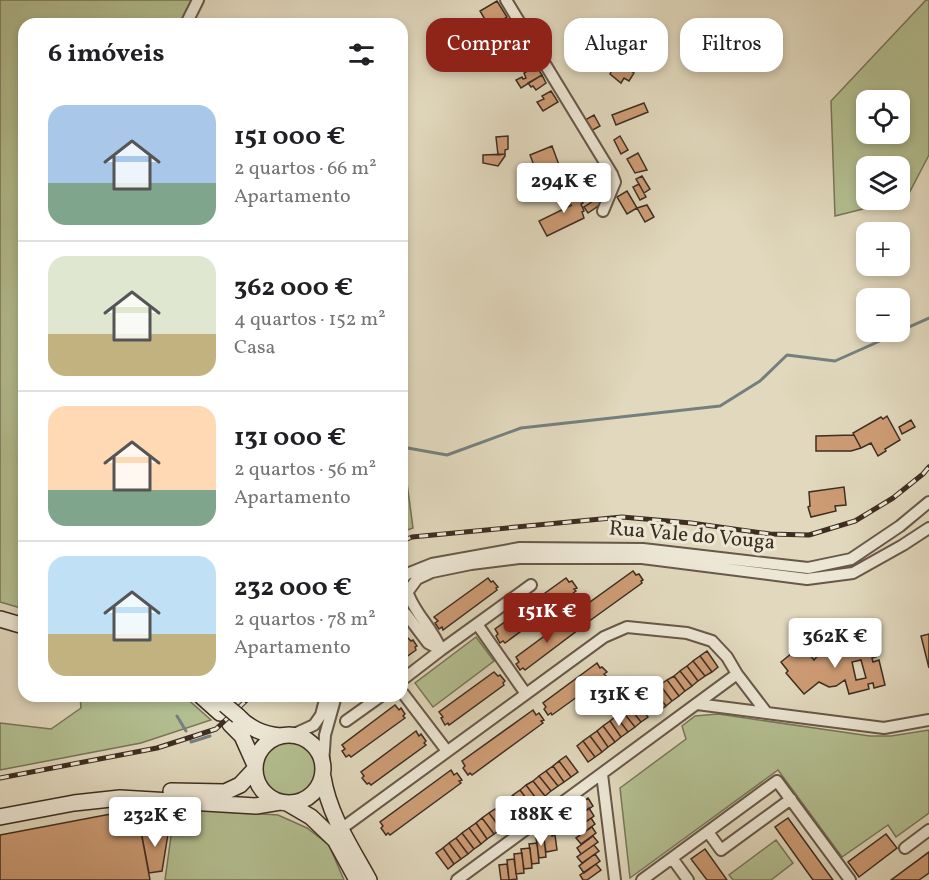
<!DOCTYPE html>
<html lang="pt">
<head>
<meta charset="utf-8">
<style>
	body { margin:0; font-family:Vollkorn,serif; background:#f2f2f2; color:#202124; height:100vh; display:flex; flex-direction:column; font-size:22px; white-space:nowrap }
	* { box-sizing:border-box; margin:0 }
	p { font-size:20px; color:#757577 }
	.icon { flex:none; width:33px; height:33px; fill:none; stroke:currentColor; stroke-width:2; stroke-linecap:round; stroke-linejoin:round }
	.map { position:relative; flex:1; overflow:hidden }
	.side { position:absolute; left:18px; top:18px; width:390px; height:684px; display:flex; flex-direction:column; background:#fff; border-radius:18px; box-shadow:0 3px 9px #0003 }
	.side>* { flex:none }
	.top-card { position:absolute; left:426px; top:18px; width:412px; height:54px; display:flex; gap:12px }
	.controls { position:absolute; left:856px; top:90px; display:grid; gap:12px }
	.controls a { display:grid; place-items:center; width:54px; height:54px; border-radius:12px; background:#fff; box-shadow:0 3px 9px #0003; font-size:30px }
	.price { position:absolute; translate:-50% -51px; padding:0 14px; border-radius:6px; background:#fff; color:#222; font-size:20px; line-height:39px; filter:drop-shadow(0 2px 3px #0008) }
	.price::after { content:''; position:absolute; left:50%; top:36px; width:18px; height:14px; margin-left:-9px; background:inherit; clip-path:polygon(0 0,100% 0,50% 100%) }
	.price.selected { background:#8f2418; color:#fff }
	ul { padding:0; list-style:none }
	li { display:flex; align-items:center; gap:18px; height:150px; padding:0 30px }
	li+li { border-top:2px solid #e0e0e0 }
	li span { display:grid; place-items:center; flex:none; width:168px; height:120px; border-radius:18px; color:#555 }
	li>.icon { margin-inline-start:auto }
	span .icon { width:72px; height:72px; fill:#fffc; stroke-width:1 }
	li b { font-size:26px }
	h2 { display:flex; justify-content:space-between; align-items:center; height:72px; padding:0 30px; font-size:26px }
	.pill { padding:0 21px; border-radius:18px; background:#fff; box-shadow:0 3px 9px #0003; font-size:21px; line-height:54px }
	.pill.selected { background:#8f2418; color:#fff }
	.map>svg:first-child { display:block }
	.green { fill:#b3bf91; stroke:#787659; stroke-width:1.5; fill-rule:evenodd }
	.lines { fill:none; stroke-linecap:round; stroke-linejoin:round }
	.stream { stroke:#75807e; stroke-width:3 }
	.building { fill:#cd9c75; stroke:#3e2e21; stroke-width:1.5; fill-rule:evenodd }
	.street-casing { stroke:#675848; stroke-width:14 }
	.secondary-casing { stroke:#3e2e21; stroke-width:18 }
	.street { stroke:#ece6d4; stroke-width:10 }
	.secondary { stroke:#ece6d4; stroke-width:15 }
	.rail-casing { stroke:#3e2e21; stroke-width:5 }
	.rail { stroke:#ece6d4; stroke-width:3; stroke-dasharray:9; stroke-linecap:butt }
	.secondary-bridge-casing { stroke:#3e2e21; stroke-width:18; stroke-linecap:butt }
	.secondary-bridge { stroke:#ece6d4; stroke-width:15 }
	.labels { text-anchor:middle; dominant-baseline:central; stroke-width:6; stroke-linejoin:round; paint-order:stroke }
	.street-label { font-size:21px; fill:#3e2e21; stroke:#ece6d4 }
</style>
</head>
<body>
<div class="map">
<svg width="929" height="880" viewBox="0 0 929 880">
	<rect width="100%" height="100%" fill="#e1d8bd"/>
	<filter id="stains"><feTurbulence type="fractalNoise" baseFrequency=".00333" numOctaves="4"/><feColorMatrix values="0 0 0 0 .2 0 0 0 0 .09 0 0 0 0 .02 0 0 0 .5 -.17"/></filter>
	<radialGradient id="worn" r=".72"><stop offset=".6" stop-color="#630" stop-opacity="0"/><stop offset="1" stop-color="#630" stop-opacity=".3"/></radialGradient>
	<path class="green" d="M0,0H192L179,24H24V609L0,602Z
		M926,0H929V155L907,197L900,199V166H867V200H899L835,216L831,101ZM900,100V134H867V100Z
		M407,483L413,528L402,532V484Z
		M476,637L494,661L433,707L415,683Z
		M80,696H184L211,720L141,743L0,770V723L51,729L81,708Z
		M718,714L870,736H891L929,730V813L896,837L888,825L842,857L778,770L630,878L620,788L686,739L682,726L695,716Z
		M261 768a28 28 0 1 1 56 0a28 28 0 1 1-56 0Z
		M175,807L228,812L278,815L307,828L329,845L344,880H165Z
		M776,840L793,863L771,880H733L729,875Z"/>
	<g class="lines">
		<path class="stream" d="M900,331L929,318
			M402,447L447,455L521,428L720,406L760,381L787,355L835,361L900,332
			M177,716L186,731
			M191,741V742L210,736"/>
	</g>
	<path class="building" d="M497,1L507,17L490,28L480,11Z
		M509,21L520,39L507,46L502,37L499,39L494,30Z
		M523,44L534,62L521,70L519,65L517,66L512,57L513,56L511,52Z
		M610,56L634,73L629,81L624,78L621,83L610,74L612,70L604,64Z
		M536,66L542,75L521,88L516,80L522,77L523,79L526,78L524,73Z
		M542,75L546,83L536,90L533,86L531,87L528,83Z
		M551,91L558,102L543,111L537,102L544,99L542,96Z
		M644,103L648,112L616,125L612,115Z
		M594,115L600,126L591,131L585,120Z
		M508,136V149L505,150V154L498,155L496,137Z
		M620,136L628,150L621,154L614,140Z
		M552,146L559,165L543,170L542,166L535,168L530,155Z
		M638,153L647,170L635,173L627,159Z
		M505,154V156L498,166L483,163V155Z
		M584,166L592,186L604,202L588,213L584,207L593,201L584,189L576,170Z
		M642,176L650,189L644,193L636,179Z
		M581,180L586,192L579,196L576,189L569,193L567,187Z
		M639,184L646,197L640,200L633,187Z
		M576,189L583,203L581,204L584,211L582,212L584,218L547,236L539,221L572,205L562,208L557,198Z
		M627,191L637,208L627,214L617,197Z
		M647,205L654,217L645,222L637,208Z
		M887,416L900,440L885,449L886,451L878,456L871,443L861,448L853,433L881,417L883,419Z
		M911,420L915,427L902,434L899,427Z
		M854,435L861,448L851,451H816V436Z
		M844,487L846,505L835,506L836,511L811,517L808,507L810,506L809,492Z
		M633,571L636,575L639,574L643,580L641,581L642,583L588,622L587,620L584,622L580,616L583,615L579,610Z
		M488,578L491,582L493,581L498,587L496,588L497,590L443,630L442,627L439,629L435,623L438,621L434,617Z
		M566,578L569,582L572,581L577,588L574,589L576,591L505,643L503,641L500,643L496,636L498,634L495,629Z
		M569,618L573,622L575,621L579,627L577,628L578,630L525,670L523,668L520,670L516,664L519,662L516,657Z
		M929,634V668L921,636Z
		M407,637L411,641L413,640L417,646L415,647L416,650L402,660V641Z
		M802,645L814,660L820,653L826,651L832,650L841,654L873,646L876,657L872,658L873,662L879,660L885,685L874,688L873,683L868,684L869,689L849,694L845,680L836,686L829,687L819,682L804,694L786,673L788,671L781,662ZM861,660L866,678L856,680L852,662Z
		M707,651L718,667L712,672L700,656Z
		M700,656L712,672L705,676L693,661Z
		M693,661L705,676L698,681L687,666Z
		M597,663L600,668L602,667L607,672L604,674L606,676L552,715L551,713L548,715L544,709L546,707L543,703Z
		M687,666L698,681L692,686L680,671Z
		M680,671L692,686L685,691L674,676Z
		M494,672L498,676L500,675L505,681L503,683L504,685L449,725L448,723L445,725L441,718L443,717L439,712Z
		M674,676L685,691L679,696L667,680Z
		M667,680L679,696L672,701L660,685Z
		M660,685L672,701L666,706L654,690Z
		M654,690L666,706L659,711L647,695Z
		M636,702L648,717L641,722L629,707Z
		M395,705L399,710L401,708L405,714L403,716L405,718L351,757L349,755L346,757L342,751L345,749L342,745Z
		M629,707L641,722L635,727L623,712Z
		M533,710L536,715L539,713L544,720L541,721L543,723L472,775L470,773L468,775L463,768L465,766L462,761Z
		M623,712L635,727L628,732L616,716Z
		M616,716L628,732L621,737L610,721Z
		M610,721L621,737L615,742L603,726Z
		M603,726L615,742L608,747L597,731Z
		M416,731L419,736L421,734L426,741L424,743L426,745L371,785L369,783L367,784L362,778L364,776L361,772Z
		M597,731L608,747L602,752L590,736Z
		M590,736L602,752L595,757L583,741Z
		M583,741L595,757L588,762L577,746Z
		M566,756L578,772L571,777L559,761Z
		M559,761L571,777L564,782L553,766Z
		M553,766L564,782L558,786L546,771Z
		M451,770L454,775L457,773L462,780L459,781L461,783L390,835L388,833L386,835L381,828L383,826L380,822Z
		M546,771L558,786L551,791L539,776Z
		M539,776L551,791L545,796L533,781Z
		M533,781L545,796L538,801L526,785Z
		M526,785L538,801L532,806L520,790Z
		M520,790L532,806L525,811L513,795Z
		M513,795L525,811L518,816L507,800Z
		M588,798L593,806L577,817L572,810Z
		M589,808L594,816L579,827L574,819Z
		M495,809L507,824L501,829L489,813Z
		M116,813L139,821L150,880H0V835Z
		M489,813L501,829L494,834L482,818Z
		M482,818L494,834L487,839L476,823Z
		M591,818L595,824L580,835L576,829Z
		M788,818L817,858L833,880H813L775,827Z
		M476,823L487,839L481,844L469,828Z
		M592,827L596,833L581,844L576,838Z
		M169,828L162,871L149,873L141,831Z
		M469,828L481,844L474,849L462,833Z
		M552,832V836L555,835L557,850L546,852L543,833Z
		M462,833L474,849L468,854L456,838Z
		M886,834L897,848L859,877L848,862Z
		M593,836L598,842L581,854L577,848Z
		M544,837L546,857L539,858L536,838Z
		M456,838L468,854L461,859L449,843Z
		M449,843L461,859L454,864L443,848Z
		M537,843L539,863L532,864L529,844Z
		M594,845L599,851L582,863L577,857Z
		M443,848L454,864L448,869L436,853Z
		M530,848L532,868L524,869L521,849Z
		M705,849L727,880H707L691,859Z
		M929,852V873L919,880H891Z
		M522,853L524,873L516,874L514,854Z
		M595,854L600,861L584,873L579,866Z
		M514,859L517,879L509,880L507,860Z
		M507,864L509,880H501L499,865Z
		M596,864L601,870L587,880H583L580,875Z"/>
	<g class="lines">
		<g class="street-casing">
			<path id="street" d="M506,0L612,174L615,182L603,211
				M186,24L198,0
				M402,579L407,574L432,564L520,548L643,549L808,568L851,559L900,526L929,502
				M409,590L417,579L432,572L471,564L519,558H642L807,579L853,573L903,545L929,528
				M409,596C417,616 433,629 441,650
				M402,611L406,614L428,643L441,650
				M477,624L526,694
				M402,680L441,650L531,585
				M402,692L447,751
				M697,704L884,728L929,720
				M346,721L381,696
				M292,735L314,725L321,715L326,696
				M323,765L325,735L336,696
				M602,774L615,880
				M341,829L604,637L627,627L687,633L712,641L727,657L737,674L766,712
				M708,832L721,850L791,799
				M905,848L929,830
				M672,858L688,880
				M457,880L737,674
				M642,880L777,781L850,880"/>
		</g>
		<g class="secondary-casing">
			<path id="secondary" d="M0,619L24,626
				M201,696L220,713
				M238,716C250,729 263,734 280,736
				M230,724L242,736L255,765
				M255 769a34 34 0 1 1 68 0a34 34 0 1 1-68 0Z
				M323,777C329,815 351,847 369,880
				M171,791L225,792L240,785L255,769
				M287,803L311,817L335,840L357,880
				M0,817L74,803L120,798L256,806L280,802"/>
		</g>
		<use href="#street" class="street"/>
		<use href="#secondary" class="secondary"/>
		<g class="rail-casing">
			<path id="rail" d="M402,541L412,537L622,517L691,523L770,534L809,535L855,521L893,498L923,474L929,467
				M0,778L157,748L216,729L251,696"/>
		</g>
		<use href="#rail" class="rail"/>
		<g class="secondary-bridge-casing">
			<path id="secondary-bridge" d="M225,705L238,716"/>
		</g>
		<use href="#secondary-bridge" class="secondary-bridge"/>
	</g>
	<g class="labels">
		<g class="street-label">
			<text transform="translate(692 536) rotate(5)">Rua Vale do Vouga</text>
		</g>
	</g>
	<rect width="100%" height="100%" filter="url(#stains)"/>
	<rect width="100%" height="100%" fill="url(#worn)"/>
</svg>
<div class="controls">
<a><svg class="icon" aria-label="locate" viewBox="0 0 24 24"><circle cx="12" cy="12" r="6"/><path d="M12 2v4M12 18v4M2 12h4M18 12h4"/></svg></a>
<a><svg class="icon" aria-label="layers" viewBox="0 0 24 24"><path d="M12 4l9 5-9 5-9-5zM3 14l9 5 9-5"/></svg></a>
<a>+</a>
<a>−</a>
</div>
<b class="price" style="left:564px;top:214px">294K €</b>
<b class="price selected" style="left:547px;top:644px">151K €</b>
<b class="price" style="left:835px;top:669px">362K €</b>
<b class="price" style="left:619px;top:727px">131K €</b>
<b class="price" style="left:541px;top:847px">188K €</b>
<b class="price" style="left:155px;top:848px">232K €</b>
<div class="top-card">
<a class="pill selected">Comprar</a>
<a class="pill">Alugar</a>
<a class="pill">Filtros</a>
</div>
<section class="side">
<h2>6 imóveis<svg class="icon" aria-label="filters" viewBox="0 0 24 24"><path d="M4 7h16M4 17h16"/><circle cx="9" cy="7" r="2"/><circle cx="15" cy="17" r="2"/></svg></h2>
<ul>
<li><span style="background:linear-gradient(#a9c7e8 65%,#7fa58c 0)"><svg class="icon" aria-label="home" viewBox="0 0 24 24"><path d="M3 11l9-7 9 7M6 9v11h12V9"/></svg></span><div><b>151 000 €</b><p>2 quartos · 66 m²</p><p>Apartamento</p></div></li>
<li><span style="background:linear-gradient(#dfe7d0 65%,#c2b280 0)"><svg class="icon" aria-label="home" viewBox="0 0 24 24"><path d="M3 11l9-7 9 7M6 9v11h12V9"/></svg></span><div><b>362 000 €</b><p>4 quartos · 152 m²</p><p>Casa</p></div></li>
<li><span style="background:linear-gradient(#ffd9b3 70%,#7fa58c 0)"><svg class="icon" aria-label="home" viewBox="0 0 24 24"><path d="M3 11l9-7 9 7M6 9v11h12V9"/></svg></span><div><b>131 000 €</b><p>2 quartos · 56 m²</p><p>Apartamento</p></div></li>
<li><span style="background:linear-gradient(#bfe0f5 65%,#c2b280 0)"><svg class="icon" aria-label="home" viewBox="0 0 24 24"><path d="M3 11l9-7 9 7M6 9v11h12V9"/></svg></span><div><b>232 000 €</b><p>2 quartos · 78 m²</p><p>Apartamento</p></div></li>
</ul>
</section>
</div>
</body>
</html>
